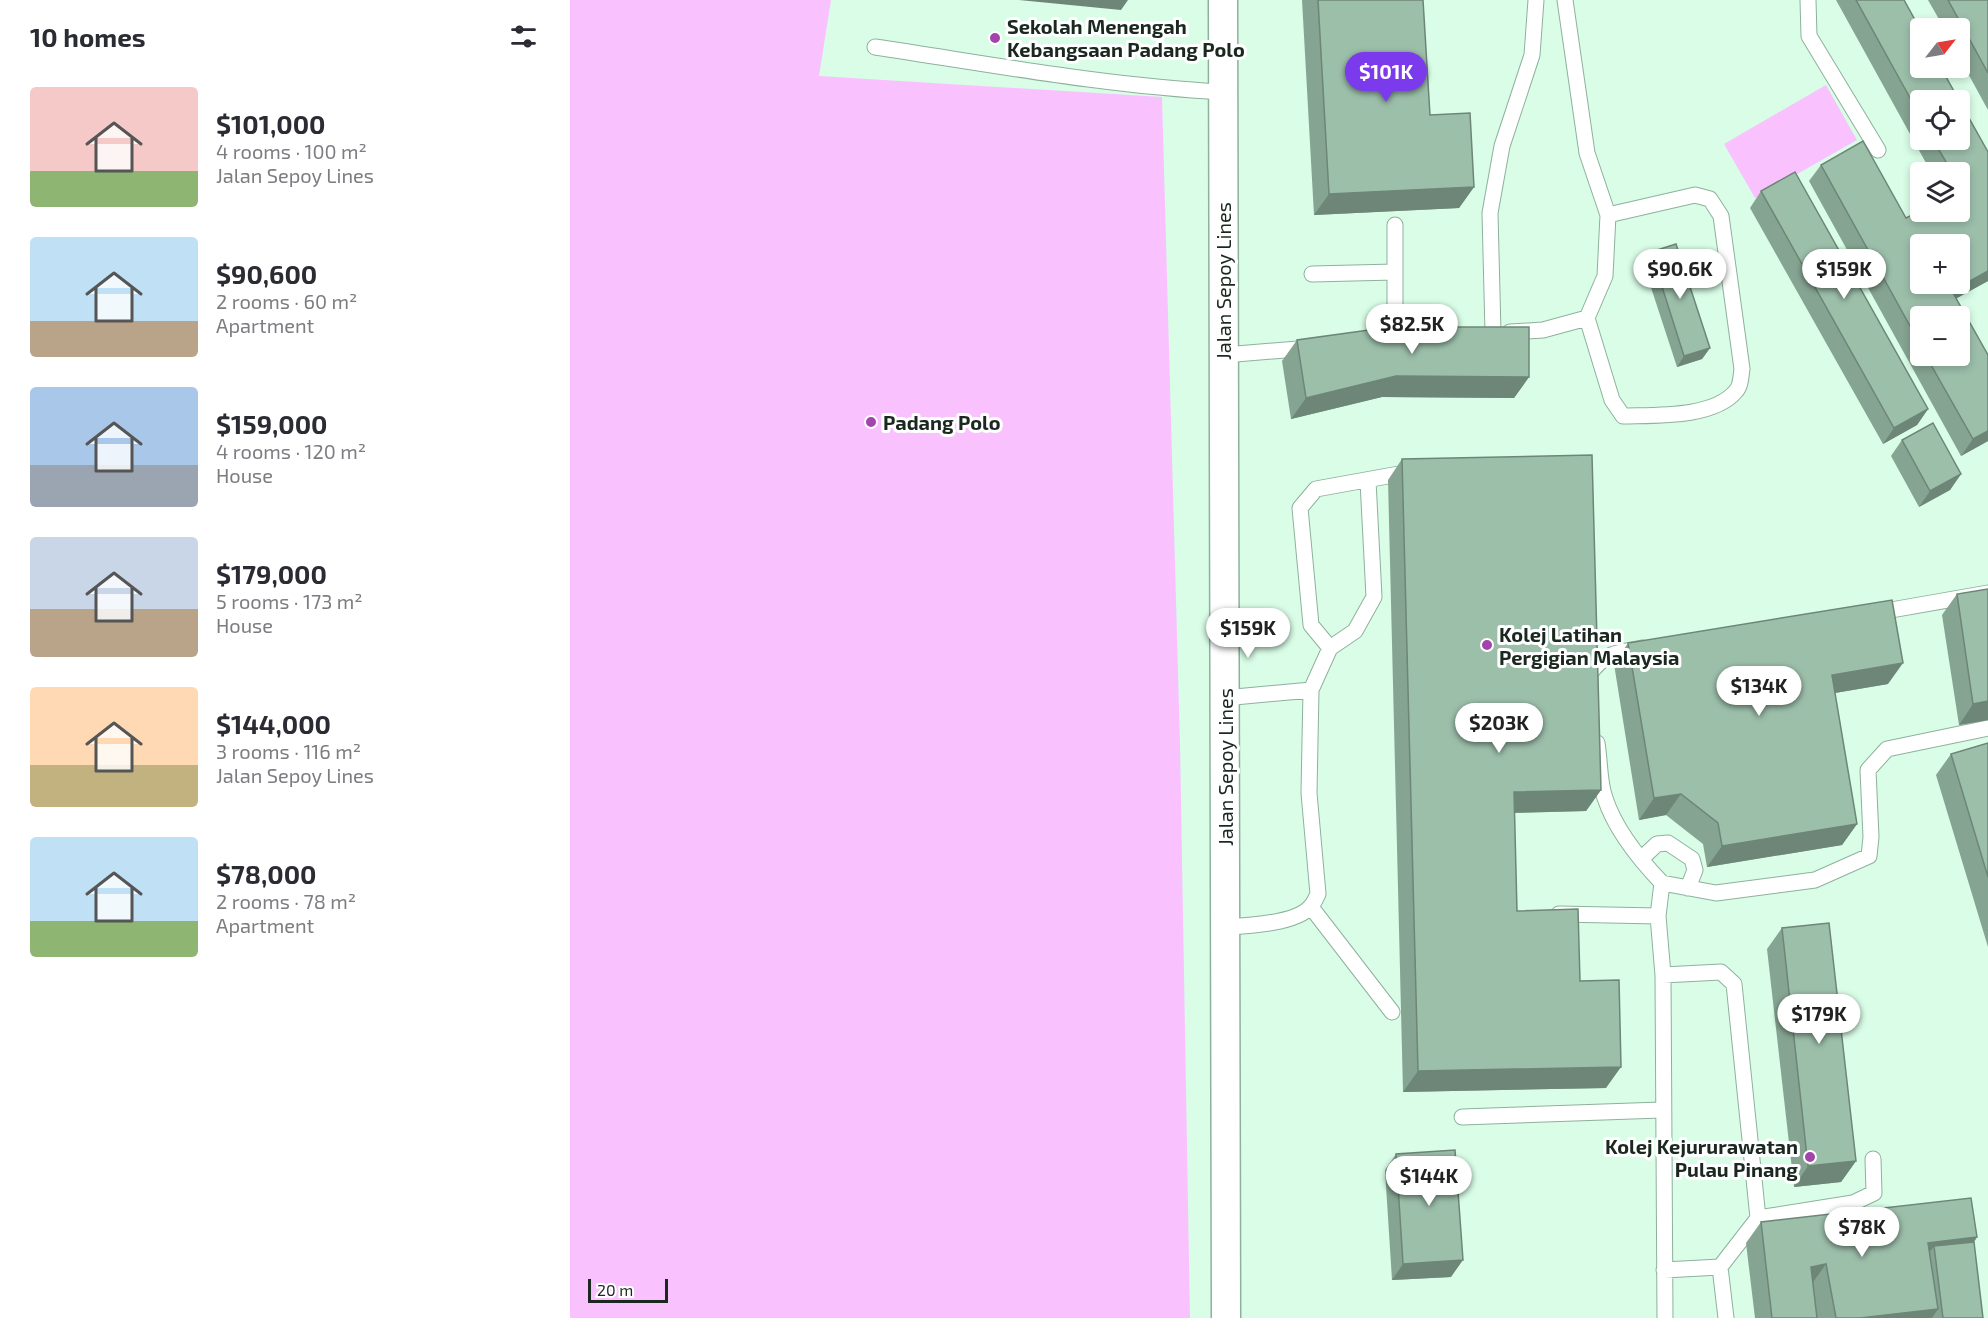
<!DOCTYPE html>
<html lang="en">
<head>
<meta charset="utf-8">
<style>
	body { margin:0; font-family:"Exo 2",sans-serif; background:#f2f2f3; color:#2b2b33; height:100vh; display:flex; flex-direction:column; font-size:22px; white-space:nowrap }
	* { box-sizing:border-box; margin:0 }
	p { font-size:20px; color:#7c7c81 }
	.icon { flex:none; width:33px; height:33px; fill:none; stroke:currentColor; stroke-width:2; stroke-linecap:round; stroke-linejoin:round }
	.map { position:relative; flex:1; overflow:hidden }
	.panel { display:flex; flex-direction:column; background:#fff; width:570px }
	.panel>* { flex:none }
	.needle { width:39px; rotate:59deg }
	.buttons { position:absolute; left:1340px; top:18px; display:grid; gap:12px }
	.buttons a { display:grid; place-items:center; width:60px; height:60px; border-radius:6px; background:#fff; box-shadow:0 3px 9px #0003; font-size:30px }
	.scale { position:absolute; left:18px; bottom:15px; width:80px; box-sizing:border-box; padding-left:6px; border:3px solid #1a2820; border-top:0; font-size:16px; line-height:21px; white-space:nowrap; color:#1a2820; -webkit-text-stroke:4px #fff; paint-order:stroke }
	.price { position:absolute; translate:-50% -51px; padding:0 14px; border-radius:21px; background:#fff; color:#222; font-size:20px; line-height:39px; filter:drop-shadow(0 2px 3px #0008) }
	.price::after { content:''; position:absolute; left:50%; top:36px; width:18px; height:14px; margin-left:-9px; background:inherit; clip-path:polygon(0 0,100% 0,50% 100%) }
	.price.current { background:#7c3aed; color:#fff }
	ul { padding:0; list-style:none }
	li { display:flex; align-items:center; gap:18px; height:150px; padding:0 30px }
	li span { display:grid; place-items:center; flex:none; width:168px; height:120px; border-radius:6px; color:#555 }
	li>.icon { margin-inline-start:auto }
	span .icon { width:72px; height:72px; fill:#fffc; stroke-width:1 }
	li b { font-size:26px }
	h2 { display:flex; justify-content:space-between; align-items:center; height:72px; padding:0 30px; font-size:26px }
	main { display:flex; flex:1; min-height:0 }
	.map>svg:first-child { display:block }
	.green { fill:#f9c2fe }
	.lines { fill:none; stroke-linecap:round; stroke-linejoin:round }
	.service-casing { stroke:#8eb19c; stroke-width:17 }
	.minor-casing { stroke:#8eb19c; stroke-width:31 }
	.service { stroke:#fff; stroke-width:15 }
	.minor { stroke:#fff; stroke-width:28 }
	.wall { fill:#86a492; fill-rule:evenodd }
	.shaded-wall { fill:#6d8677 }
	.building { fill:#9cbfaa; stroke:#6d8677; stroke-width:1.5; fill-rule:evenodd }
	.poi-dot { fill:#a244ac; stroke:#fff; stroke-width:2 }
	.labels { text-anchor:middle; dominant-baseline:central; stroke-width:6; stroke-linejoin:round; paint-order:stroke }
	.poi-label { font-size:20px; font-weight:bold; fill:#1a2820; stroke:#fff; text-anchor:start }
	.street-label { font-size:20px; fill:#1a2820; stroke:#fff }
</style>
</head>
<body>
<main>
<section class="panel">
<h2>10 homes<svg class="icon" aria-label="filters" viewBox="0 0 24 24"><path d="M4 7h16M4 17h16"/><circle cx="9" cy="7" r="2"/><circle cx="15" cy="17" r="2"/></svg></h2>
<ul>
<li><span style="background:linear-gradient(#f6c9c9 70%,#8fb573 0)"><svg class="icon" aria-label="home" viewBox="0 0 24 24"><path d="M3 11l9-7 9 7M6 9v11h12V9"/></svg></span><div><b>$101,000</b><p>4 rooms · 100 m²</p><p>Jalan Sepoy Lines</p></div></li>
<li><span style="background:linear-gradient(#bfe0f5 70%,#b9a48a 0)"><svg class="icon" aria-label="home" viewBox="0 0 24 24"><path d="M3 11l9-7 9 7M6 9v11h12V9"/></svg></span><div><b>$90,600</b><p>2 rooms · 60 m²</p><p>Apartment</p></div></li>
<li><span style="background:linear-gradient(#a9c7e8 65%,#9aa5b1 0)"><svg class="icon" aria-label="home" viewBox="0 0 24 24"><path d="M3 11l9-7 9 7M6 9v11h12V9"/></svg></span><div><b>$159,000</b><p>4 rooms · 120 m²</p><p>House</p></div></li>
<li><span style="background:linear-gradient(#c9d6e8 60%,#b9a48a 0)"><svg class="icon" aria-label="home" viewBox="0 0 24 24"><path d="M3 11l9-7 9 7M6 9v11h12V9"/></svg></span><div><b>$179,000</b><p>5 rooms · 173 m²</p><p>House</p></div></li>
<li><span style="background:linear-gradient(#ffd9b3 65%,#c2b280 0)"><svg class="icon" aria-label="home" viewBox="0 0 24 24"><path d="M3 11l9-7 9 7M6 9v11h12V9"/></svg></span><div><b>$144,000</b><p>3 rooms · 116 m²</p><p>Jalan Sepoy Lines</p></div></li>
<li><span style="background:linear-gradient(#bfe0f5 70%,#8fb573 0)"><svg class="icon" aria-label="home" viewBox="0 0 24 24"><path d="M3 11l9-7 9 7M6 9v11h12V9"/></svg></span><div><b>$78,000</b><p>2 rooms · 78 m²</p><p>Apartment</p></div></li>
</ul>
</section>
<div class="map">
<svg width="1418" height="1318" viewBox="0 0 1418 1318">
	<rect width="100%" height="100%" fill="#d9fde7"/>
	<path class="green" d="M0,0H261L249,76L592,97L610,744L620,1318H0Z
		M1256,85L1287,140L1185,198L1154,144Z"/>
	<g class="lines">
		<g class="service-casing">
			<path id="service" d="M995,0L1017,153L1038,215L1035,276L1017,318L1042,400L1053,416C1086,415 1144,418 1166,391C1171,386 1171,375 1172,369L1151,216L1140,199L1125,195L1038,215
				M1238,0L1239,36L1308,150
				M305,47C420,64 536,86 653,92
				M825,225V340
				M742,274L825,272
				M940,332L973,330L1017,318
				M923,333L920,213L932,146L962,55L966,0
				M654,355L740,348
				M1304,613L1418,593
				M760,648L741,625L730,508L746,489L840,472
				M1020,680L1019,675C1034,653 1047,652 1073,648
				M654,698L741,690
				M1027,743C1030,760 1029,782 1035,798C1045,829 1070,860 1092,883L1088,916L1093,975L1095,1318
				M1071,859L1087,844L1098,843L1122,859L1125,870L1118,888
				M1092,883L1146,893L1245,880L1299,856L1301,837L1298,770L1317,749L1418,728
				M741,907L822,1012
				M989,914L1088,916
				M655,927C676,926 727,924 741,906C744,903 746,898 748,894L739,793L741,690L760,648L785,631L804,597L798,481
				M1093,975L1151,972L1164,984L1188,1218L1150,1267L1094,1270
				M892,1117L1091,1110
				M1188,1218L1283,1203L1304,1193L1303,1159
				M1150,1267L1156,1318"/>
		</g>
		<g class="minor-casing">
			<path id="minor" d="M653,0L656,1318"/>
		</g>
		<use href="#service" class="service"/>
		<use href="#minor" class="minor"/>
	</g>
	<path class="wall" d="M732,0H853L860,115L904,187L889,208L744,215Z
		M1266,0H1334L1418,152V281L1386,298L1418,355V441L1391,456L1239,181L1251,165L1336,218L1389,212V172H1361ZM1350,100L1389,140H1350ZM1350,316L1389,356H1350Z
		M1358,0H1418V110L1389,57V28H1374Z
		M1191,191L1358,409L1347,425L1313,444L1180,208Z
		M1081,252L1140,348L1132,359L1107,367L1073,263Z
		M727,340L959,377L944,398L812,397L721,419L712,361Z
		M1332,440L1391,474L1380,490L1349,507L1321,456Z
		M832,459L1031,790L1016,811L944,813L947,911L1010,981L1036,1088L833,1092L818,480Z
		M1387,594L1418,720L1389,725L1372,615Z
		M1058,643L1318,684L1265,693L1287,824L1272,845L1137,867L1133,844L1096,815L1069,820L1044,664Z
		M1418,743V947L1366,775L1381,754Z
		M1212,928L1286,1161L1271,1182L1224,1187L1197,949Z
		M826,1154L881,1277L822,1280L815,1170Z
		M1191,1222L1407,1237L1404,1242L1413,1318H1185L1176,1243Z"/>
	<path class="shaded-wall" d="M449,0H558L551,10Z
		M904,187L889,208L744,215L759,194Z
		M1418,271V281L1371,307L1382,291Z
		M1140,348L1132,359L1107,367L1114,356Z
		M826,376L959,377L944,398L812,397L721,419L736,398Z
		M1358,409L1347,425L1313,444L1324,428Z
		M1418,431V441L1391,456L1403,439Z
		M1391,474L1380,490L1349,507L1360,491Z
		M1333,663L1318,684L1247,696L1262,675Z
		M1418,701V720L1389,725L1403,704Z
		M1031,790L1016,811L929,813L944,792Z
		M1111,794L1096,815L1069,820L1084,798Z
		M1287,824L1272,845L1137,867L1152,846Z
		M1051,1067L1036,1088L833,1092L848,1071Z
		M1286,1161L1271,1182L1224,1187L1238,1166Z
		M1407,1237L1393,1258L1364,1246L1353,1262L1358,1243Z
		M893,1260L881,1277L822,1280L833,1264Z
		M1256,1264L1241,1285V1267Z
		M1368,1309L1362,1318H1290Z"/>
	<path class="building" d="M748,0H853L860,115L900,113L904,187L759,194Z
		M1286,0H1334L1350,29V68H1371L1418,152V271L1382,291L1418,355V431L1403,439L1356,356H1389V316H1350V344L1251,165L1293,141L1336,218L1350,211V212H1389V189L1390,188L1389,186V172H1382L1363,140H1389V100H1350V116ZM1350,244H1389V284H1350Z
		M1378,0H1418V73Z
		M1225,172L1358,409L1324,428L1191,191Z
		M1106,244L1140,348L1114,356L1081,252Z
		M821,327H959V377L826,376L736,398L727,340Z
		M1363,423L1391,474L1360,491L1332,440Z
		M1022,455L1031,790L944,792L947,911L1008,909L1010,981L1049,980L1051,1067L848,1071L832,459Z
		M1418,589V701L1403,704L1387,594Z
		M1322,600L1333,663L1262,675L1287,824L1152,846L1148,823L1111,794L1084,798L1058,643Z
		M1418,743V877L1381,754Z
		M1259,923L1286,1161L1238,1166L1212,928Z
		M885,1150L893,1260L833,1264L826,1154Z
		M1401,1198L1407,1237L1358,1243L1368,1309L1290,1318H1266L1256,1264L1241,1267L1247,1318H1202L1191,1222Z
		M1404,1242L1413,1318H1373L1364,1246Z"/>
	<g class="poi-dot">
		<circle cx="425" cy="38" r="6"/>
		<circle cx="301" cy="422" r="6"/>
		<circle cx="917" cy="645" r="6"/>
		<circle cx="1240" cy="1157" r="6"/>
	</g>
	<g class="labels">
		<g class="poi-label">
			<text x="437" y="26">Sekolah Menengah<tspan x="437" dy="23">Kebangsaan Padang Polo</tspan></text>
			<text x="313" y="422">Padang Polo</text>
			<text x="929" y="634">Kolej Latihan<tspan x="929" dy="23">Pergigian Malaysia</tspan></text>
			<text x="1228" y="1146" text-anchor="end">Kolej Kejururawatan<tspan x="1228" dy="23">Pulau Pinang</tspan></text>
		</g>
		<g class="street-label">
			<text transform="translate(653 281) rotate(-90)">Jalan Sepoy Lines</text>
			<text transform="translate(655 767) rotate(-90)">Jalan Sepoy Lines</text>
		</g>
	</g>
</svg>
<div class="buttons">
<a><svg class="needle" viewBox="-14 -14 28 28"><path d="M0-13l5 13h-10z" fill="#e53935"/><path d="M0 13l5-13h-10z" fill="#7c7c81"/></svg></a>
<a><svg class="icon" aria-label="locate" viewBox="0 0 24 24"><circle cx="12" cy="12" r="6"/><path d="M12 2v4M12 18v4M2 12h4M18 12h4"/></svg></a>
<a><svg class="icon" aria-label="layers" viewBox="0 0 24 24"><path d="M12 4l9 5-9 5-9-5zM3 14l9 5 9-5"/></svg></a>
<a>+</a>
<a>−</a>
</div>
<div class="scale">20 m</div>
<b class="price current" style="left:816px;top:103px">$101K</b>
<b class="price" style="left:1110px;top:300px">$90.6K</b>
<b class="price" style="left:1274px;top:300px">$159K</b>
<b class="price" style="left:842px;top:355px">$82.5K</b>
<b class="price" style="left:678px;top:659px">$159K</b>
<b class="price" style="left:1189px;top:717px">$134K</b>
<b class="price" style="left:929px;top:754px">$203K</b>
<b class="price" style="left:1249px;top:1045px">$179K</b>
<b class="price" style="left:859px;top:1207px">$144K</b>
<b class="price" style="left:1292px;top:1258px">$78K</b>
</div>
</main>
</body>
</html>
